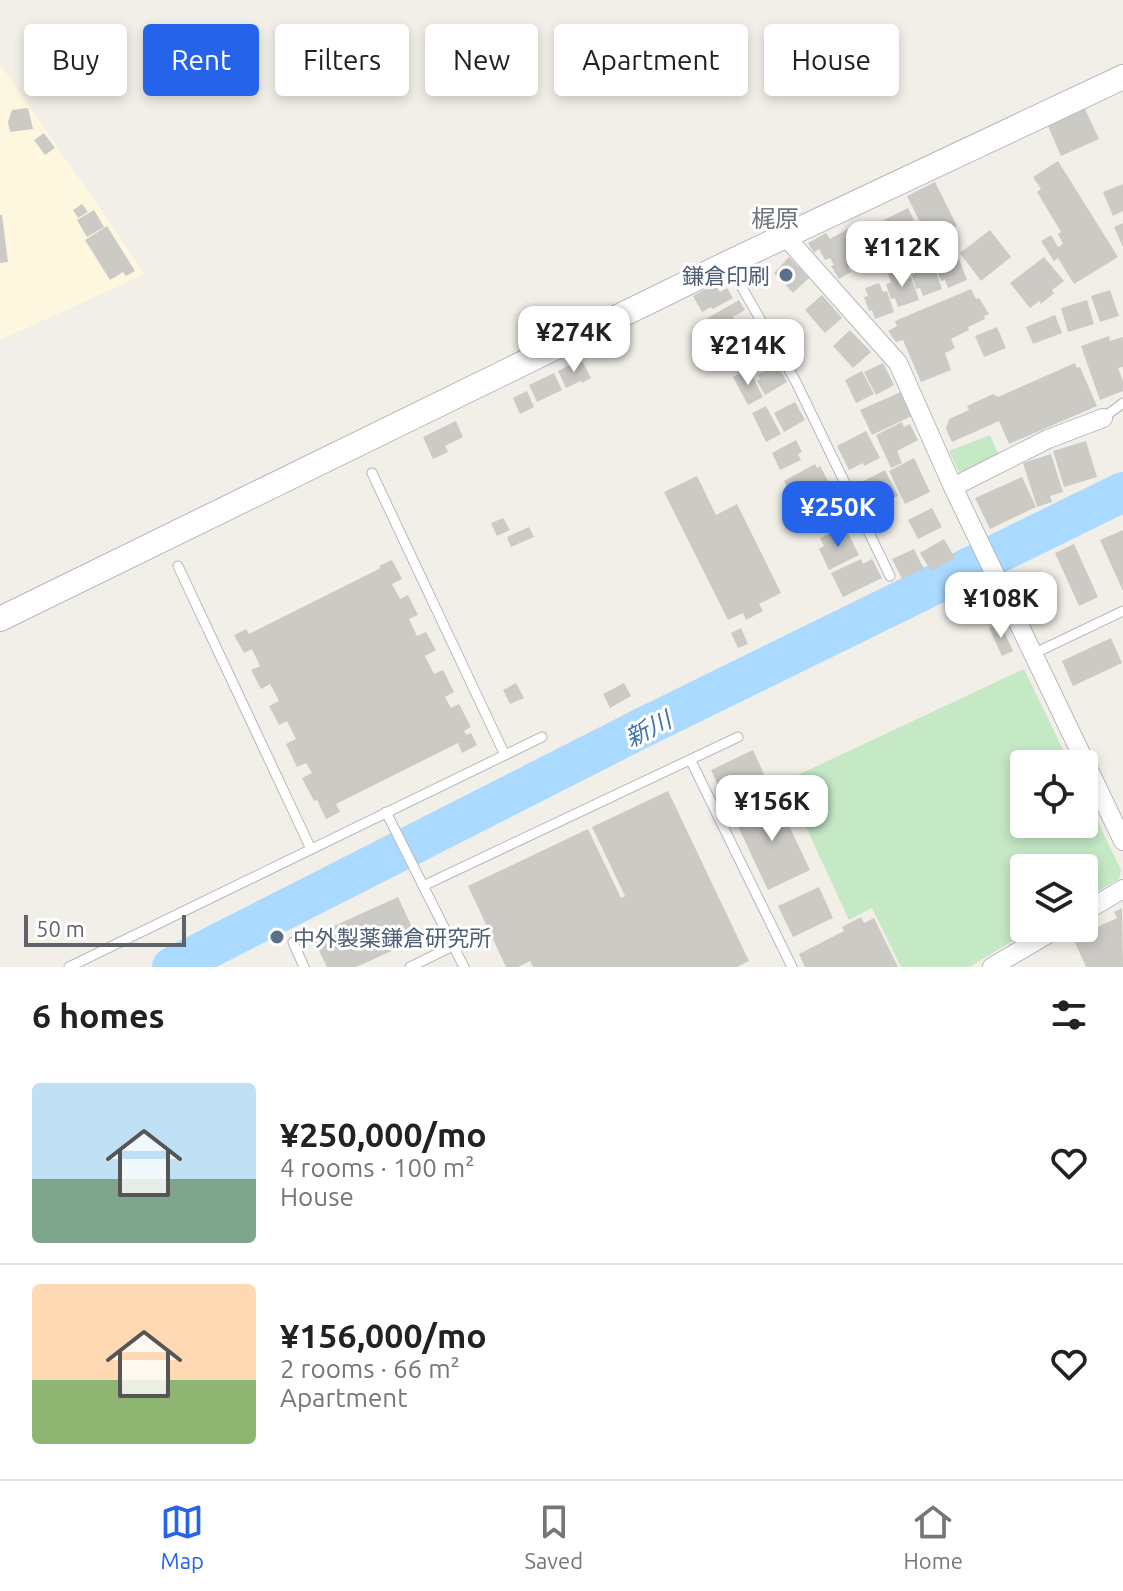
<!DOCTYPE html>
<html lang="en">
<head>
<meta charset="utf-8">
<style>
	body { margin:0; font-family:Ubuntu,"Noto Sans JP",sans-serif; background:#f2f2f2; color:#222; height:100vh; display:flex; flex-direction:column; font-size:30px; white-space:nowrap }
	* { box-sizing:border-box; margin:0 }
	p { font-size:26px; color:#767676 }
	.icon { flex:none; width:44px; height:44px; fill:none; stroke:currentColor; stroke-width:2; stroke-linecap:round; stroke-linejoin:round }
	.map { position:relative; height:967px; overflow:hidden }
	.side { display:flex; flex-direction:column; background:#fff; flex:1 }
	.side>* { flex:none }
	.banner { position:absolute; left:24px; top:24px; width:1076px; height:72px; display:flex; gap:16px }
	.buttons { position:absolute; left:1010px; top:750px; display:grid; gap:16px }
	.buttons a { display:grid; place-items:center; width:88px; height:88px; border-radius:8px; background:#fff; box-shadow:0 4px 12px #0003; font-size:40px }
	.scale { position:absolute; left:24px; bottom:20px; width:162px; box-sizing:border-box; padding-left:8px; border:4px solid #5f6368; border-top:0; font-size:22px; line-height:28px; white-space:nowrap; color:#5f6368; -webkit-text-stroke:6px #fff; paint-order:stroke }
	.price { position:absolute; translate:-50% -68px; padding:0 18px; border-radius:16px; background:#fff; color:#222; font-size:26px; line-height:52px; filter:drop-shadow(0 2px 4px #0008) }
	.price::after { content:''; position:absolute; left:50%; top:48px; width:24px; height:18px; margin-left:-12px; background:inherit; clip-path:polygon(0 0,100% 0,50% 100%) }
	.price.current { background:#2563eb; color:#fff }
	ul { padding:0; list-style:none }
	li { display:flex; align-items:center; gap:24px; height:200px; padding:0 32px }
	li+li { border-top:2px solid #e0e0e0 }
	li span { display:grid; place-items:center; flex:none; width:224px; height:160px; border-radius:8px; color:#555 }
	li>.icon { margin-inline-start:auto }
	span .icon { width:96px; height:96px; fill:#fffc; stroke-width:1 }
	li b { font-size:34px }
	h2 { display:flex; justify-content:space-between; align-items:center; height:96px; padding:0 32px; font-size:34px }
	.tag { padding:0 28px; border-radius:8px; background:#fff; box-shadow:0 4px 12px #0003; font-size:28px; line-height:72px }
	.tag.current { background:#2563eb; color:#fff }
	.dock { display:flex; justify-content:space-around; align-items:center; height:112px; border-top:2px solid #e0e0e0; background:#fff; font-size:22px; color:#767676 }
	.dock a { display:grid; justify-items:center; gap:4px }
	.dock .current { color:#2563eb }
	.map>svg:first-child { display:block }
	.commercial { fill:#fef7e0 }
	.green { fill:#c5e8c5 }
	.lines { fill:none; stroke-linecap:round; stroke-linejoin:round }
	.river { stroke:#aadaff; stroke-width:40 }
	.building { fill:#cccac5 }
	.service-casing { stroke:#b5b8bc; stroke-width:11 }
	.minor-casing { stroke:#b5b8bc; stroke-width:20 }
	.tertiary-casing { stroke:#b5b8bc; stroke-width:26 }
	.service { stroke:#fff; stroke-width:9 }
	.minor { stroke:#fff; stroke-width:18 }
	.tertiary { stroke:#fff; stroke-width:24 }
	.service-dot { fill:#5c6f8a; stroke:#fff; stroke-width:3 }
	.labels { text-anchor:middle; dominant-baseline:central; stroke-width:6; stroke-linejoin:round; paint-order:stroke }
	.service-label { font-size:22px; fill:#4e5e75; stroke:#fff; text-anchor:end }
	.neighbourhood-label { font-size:24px; fill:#70757a; stroke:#fff }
	.water-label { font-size:24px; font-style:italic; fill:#4174aa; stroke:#fff }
</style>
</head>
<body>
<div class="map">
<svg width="1123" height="967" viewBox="0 0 1123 967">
	<rect width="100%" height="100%" fill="#f1efe8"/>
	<path class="commercial" d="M0,64L145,274L0,340Z"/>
	<path class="green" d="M990,435L999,456L960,474L949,451Z
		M1024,669L1070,764H1024V824H1084V793L1121,870L1119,879L1084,899V868H1024V928H1035L969,967H901L872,908L849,920L785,781Z"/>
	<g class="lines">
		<path class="river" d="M172,967L642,728L1123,492"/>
	</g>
	<path class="building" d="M28,108L33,129L10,132L8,122L12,110Z
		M1085,109L1099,139L1061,156L1048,126Z
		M44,133L55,148L45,155L34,140Z
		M1058,161L1118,257L1074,284L1058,258L1054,261L1041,241L1051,235L1058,247L1063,244L1058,234L1061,232L1037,192L1041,189L1033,177Z
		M935,182L957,226L929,240L907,196Z
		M1123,184V211L1113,216L1103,192Z
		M82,204L88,212L78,218L73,210Z
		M908,208L923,239L885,258L870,227Z
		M94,210L104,227L87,237L77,220Z
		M0,215H2L8,262L0,263Z
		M1123,223V247L1114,227Z
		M857,224L874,254L848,268L851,272L839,279L831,266L834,265L830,258L825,260L819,249L814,253L808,243L826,233L830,239Z
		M107,226L135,271L126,276L123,272L110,280L85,240Z
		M990,230L1011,257L981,281L960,253Z
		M952,251L956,260L959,259L967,280L948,288L945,280L941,281L935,265L940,263L937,256Z
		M789,257L809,278L793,293L774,273Z
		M1044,257L1064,281L1052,290L1054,293L1041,304L1039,301L1030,308L1010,283Z
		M927,261L931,270L935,269L942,289L923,296L920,288L916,289L912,275L915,274L913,266Z
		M903,269L907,279L911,277L919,300L898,307L895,298L891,299L886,284L891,282L888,274Z
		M879,283L883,292L887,291L894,312L875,319L872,310L869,311L864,297L868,296L865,288Z
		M715,284L720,292L727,288L733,298L713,309L711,307L702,312L693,296Z
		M971,289L976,299L979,298L989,314L984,316L985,319L968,327L969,330L951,339L955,348L945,353L951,370L921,382L903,340L896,342L888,331L897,326L895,321Z
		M1110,290L1119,316L1100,322L1091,296Z
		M822,295L842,318L825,333L805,310Z
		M739,300L745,310L733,317L736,322L724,329L722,324L712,330L706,319Z
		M1087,300L1094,324L1068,332L1061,308Z
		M1055,315L1062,333L1033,344L1026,327Z
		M749,319L755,330L744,337L746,341L733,348L731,345L720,351L714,339Z
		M997,327L1006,348L984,357L975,336Z
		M850,330L871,352L853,368L833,346Z
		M1109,336L1110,341L1123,337V367L1118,368L1123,381V391L1100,400L1081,346Z
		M760,337L766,348L752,356L754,360L742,367L740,363L730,369L724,358Z
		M581,359L591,378L582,383L581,381L566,388L558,371Z
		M883,363L894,385L876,395L864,372Z
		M1075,363L1077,368L1080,367L1097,406L1009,444L999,421L952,442L946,429L949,419L969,410L967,406L993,394L998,397Z
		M777,364L787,382L765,395L757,381L760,379L758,375Z
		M749,369L763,397L748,405L733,377Z
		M862,371L874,394L856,403L845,380Z
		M554,373L562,390L537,402L529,385Z
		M527,391L534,407L520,414L513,398Z
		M901,392L912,416L872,435L860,410Z
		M795,402L805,420L784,432L774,413Z
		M766,406L781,434L766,442L752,413Z
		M456,421L463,437L445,446L448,452L433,459L423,437Z
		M902,422L904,427L910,424L918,440L897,451L902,463L891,468L876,435Z
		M866,431L880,458L864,466L863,463L849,470L837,446Z
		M796,440L802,452L798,454L801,460L780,470L772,453Z
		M1086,441L1097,477L1064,487L1053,451Z
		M1051,454L1063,492L1050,496L1052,502L1037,507L1023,463Z
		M914,458L930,492L905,504L889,471Z
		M815,464L817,468L820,466L831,486L797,504L784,481Z
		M885,470L898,496L867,508L856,485Z
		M697,476L716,515L737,504L781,593L759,604L763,611L746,620L743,613L728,620L664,492Z
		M1022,477L1036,507L990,529L975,498Z
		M834,490L844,510L817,525L815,522L809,526L799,509Z
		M932,508L942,527L918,539L908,520Z
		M503,518L510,530L497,536L491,523Z
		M529,527L534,537L511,547L507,537Z
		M837,530L839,534L847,531L859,555L829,570L819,549L824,546L820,538Z
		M1123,530V591L1100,540Z
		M944,539L955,558L931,571L920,553Z
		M1074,544L1098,597L1079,606L1055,553Z
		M914,549L924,569L902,579L892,559Z
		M861,559L863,564L872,559L882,578L843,597L831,573Z
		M392,560L402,579L392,584L400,599L408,595L418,615L409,619L417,636L426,632L436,650L425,656L434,674L443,670L454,692L445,697L451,708L459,704L471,727L464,731L466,735L471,733L477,745L462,753L458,743L336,804L340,812L326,819L317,800L314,801L302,778L312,773L306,763L297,767L286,744L296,739L287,721L279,725L269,706L279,701L270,684L261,689L251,670L260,666L252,649L244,653L234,635L246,629L249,634L381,568L379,566Z
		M1000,623L1013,651L1002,656L989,628Z
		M741,628L748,644L738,648L731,633Z
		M1111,638L1122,663L1073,686L1062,661Z
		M516,683L524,698L510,704L503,690Z
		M624,683L631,696L610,708L603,694Z
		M753,750L767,781L725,801L711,770Z
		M668,791L749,961L737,967H533L530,961L518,967H506L468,886L588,829L621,898L625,896L592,827Z
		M775,796L810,870L768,890L733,816Z
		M819,887L833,918L793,937L778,906Z
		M398,897L417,938L416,940L356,967H327L312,936Z
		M1122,908L1123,967H1086L1073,938L1117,918L1114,912Z
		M861,917L864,923L874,918L898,967H805L799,954L844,931L842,927Z"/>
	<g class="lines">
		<g class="service-casing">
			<path id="service" d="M728,263L796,382L890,576
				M1103,418L1123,403
				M372,473L505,755
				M178,566L311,849
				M1033,654L1123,611
				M691,761L792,967
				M386,812L464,967
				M423,886L738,737
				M293,942L304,967
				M69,967L542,737
				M410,967L453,946"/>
		</g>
		<g class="minor-casing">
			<path id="minor" d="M785,236L898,363L953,487L1123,841
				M953,487L1048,439L1103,418
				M1084,912L1123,889
				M992,967L1058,928"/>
		</g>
		<g class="tertiary-casing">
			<path id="tertiary" d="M0,619L728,263L1123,77"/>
		</g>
		<use href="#service" class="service"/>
		<use href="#minor" class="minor"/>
		<use href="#tertiary" class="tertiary"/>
	</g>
	<g class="service-dot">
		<circle cx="786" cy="275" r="8"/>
		<circle cx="277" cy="937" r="8"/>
	</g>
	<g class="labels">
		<g class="service-label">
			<text x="770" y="275">鎌倉印刷</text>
			<text x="293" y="937" text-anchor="start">中外製薬鎌倉研究所</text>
		</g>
		<g class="neighbourhood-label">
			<text x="775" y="218">梶原</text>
		</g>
		<g class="water-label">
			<text transform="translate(648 729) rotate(-27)">新川</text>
		</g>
	</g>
</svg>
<div class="buttons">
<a><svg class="icon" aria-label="locate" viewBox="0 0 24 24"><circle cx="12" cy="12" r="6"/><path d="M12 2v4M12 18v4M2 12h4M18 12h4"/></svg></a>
<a><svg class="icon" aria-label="layers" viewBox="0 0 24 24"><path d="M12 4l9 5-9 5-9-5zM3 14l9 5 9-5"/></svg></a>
</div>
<div class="scale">50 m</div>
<b class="price" style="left:902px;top:289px">¥112K</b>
<b class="price" style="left:574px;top:374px">¥274K</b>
<b class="price" style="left:748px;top:387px">¥214K</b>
<b class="price current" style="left:838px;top:549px">¥250K</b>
<b class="price" style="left:1001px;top:640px">¥108K</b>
<b class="price" style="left:772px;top:843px">¥156K</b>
<div class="banner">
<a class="tag">Buy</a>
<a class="tag current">Rent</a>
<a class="tag">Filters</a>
<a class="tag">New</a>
<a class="tag">Apartment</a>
<a class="tag">House</a>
</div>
</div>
<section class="side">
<h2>6 homes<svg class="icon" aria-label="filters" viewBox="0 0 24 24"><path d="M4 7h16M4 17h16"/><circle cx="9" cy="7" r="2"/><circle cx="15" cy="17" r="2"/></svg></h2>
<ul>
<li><span style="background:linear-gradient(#bfe0f5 60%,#7fa58c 0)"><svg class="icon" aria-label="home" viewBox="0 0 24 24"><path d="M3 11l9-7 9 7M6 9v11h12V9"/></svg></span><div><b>¥250,000/mo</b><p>4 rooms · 100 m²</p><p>House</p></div><svg class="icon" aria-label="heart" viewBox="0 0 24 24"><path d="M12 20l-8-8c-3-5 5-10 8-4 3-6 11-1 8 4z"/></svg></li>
<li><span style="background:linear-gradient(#ffd9b3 60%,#8fb573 0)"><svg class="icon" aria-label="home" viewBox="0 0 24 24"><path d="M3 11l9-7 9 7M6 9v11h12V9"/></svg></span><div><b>¥156,000/mo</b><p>2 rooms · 66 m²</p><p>Apartment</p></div><svg class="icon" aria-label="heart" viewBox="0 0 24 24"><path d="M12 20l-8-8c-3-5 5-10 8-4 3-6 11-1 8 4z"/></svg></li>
</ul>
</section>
<nav class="dock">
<a class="current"><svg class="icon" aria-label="map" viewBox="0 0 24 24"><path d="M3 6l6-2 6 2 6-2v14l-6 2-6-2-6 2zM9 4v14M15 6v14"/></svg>Map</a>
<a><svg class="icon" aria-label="saved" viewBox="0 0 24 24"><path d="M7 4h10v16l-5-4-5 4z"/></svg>Saved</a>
<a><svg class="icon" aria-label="home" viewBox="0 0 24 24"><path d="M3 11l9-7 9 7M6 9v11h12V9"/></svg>Home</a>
</nav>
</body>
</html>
